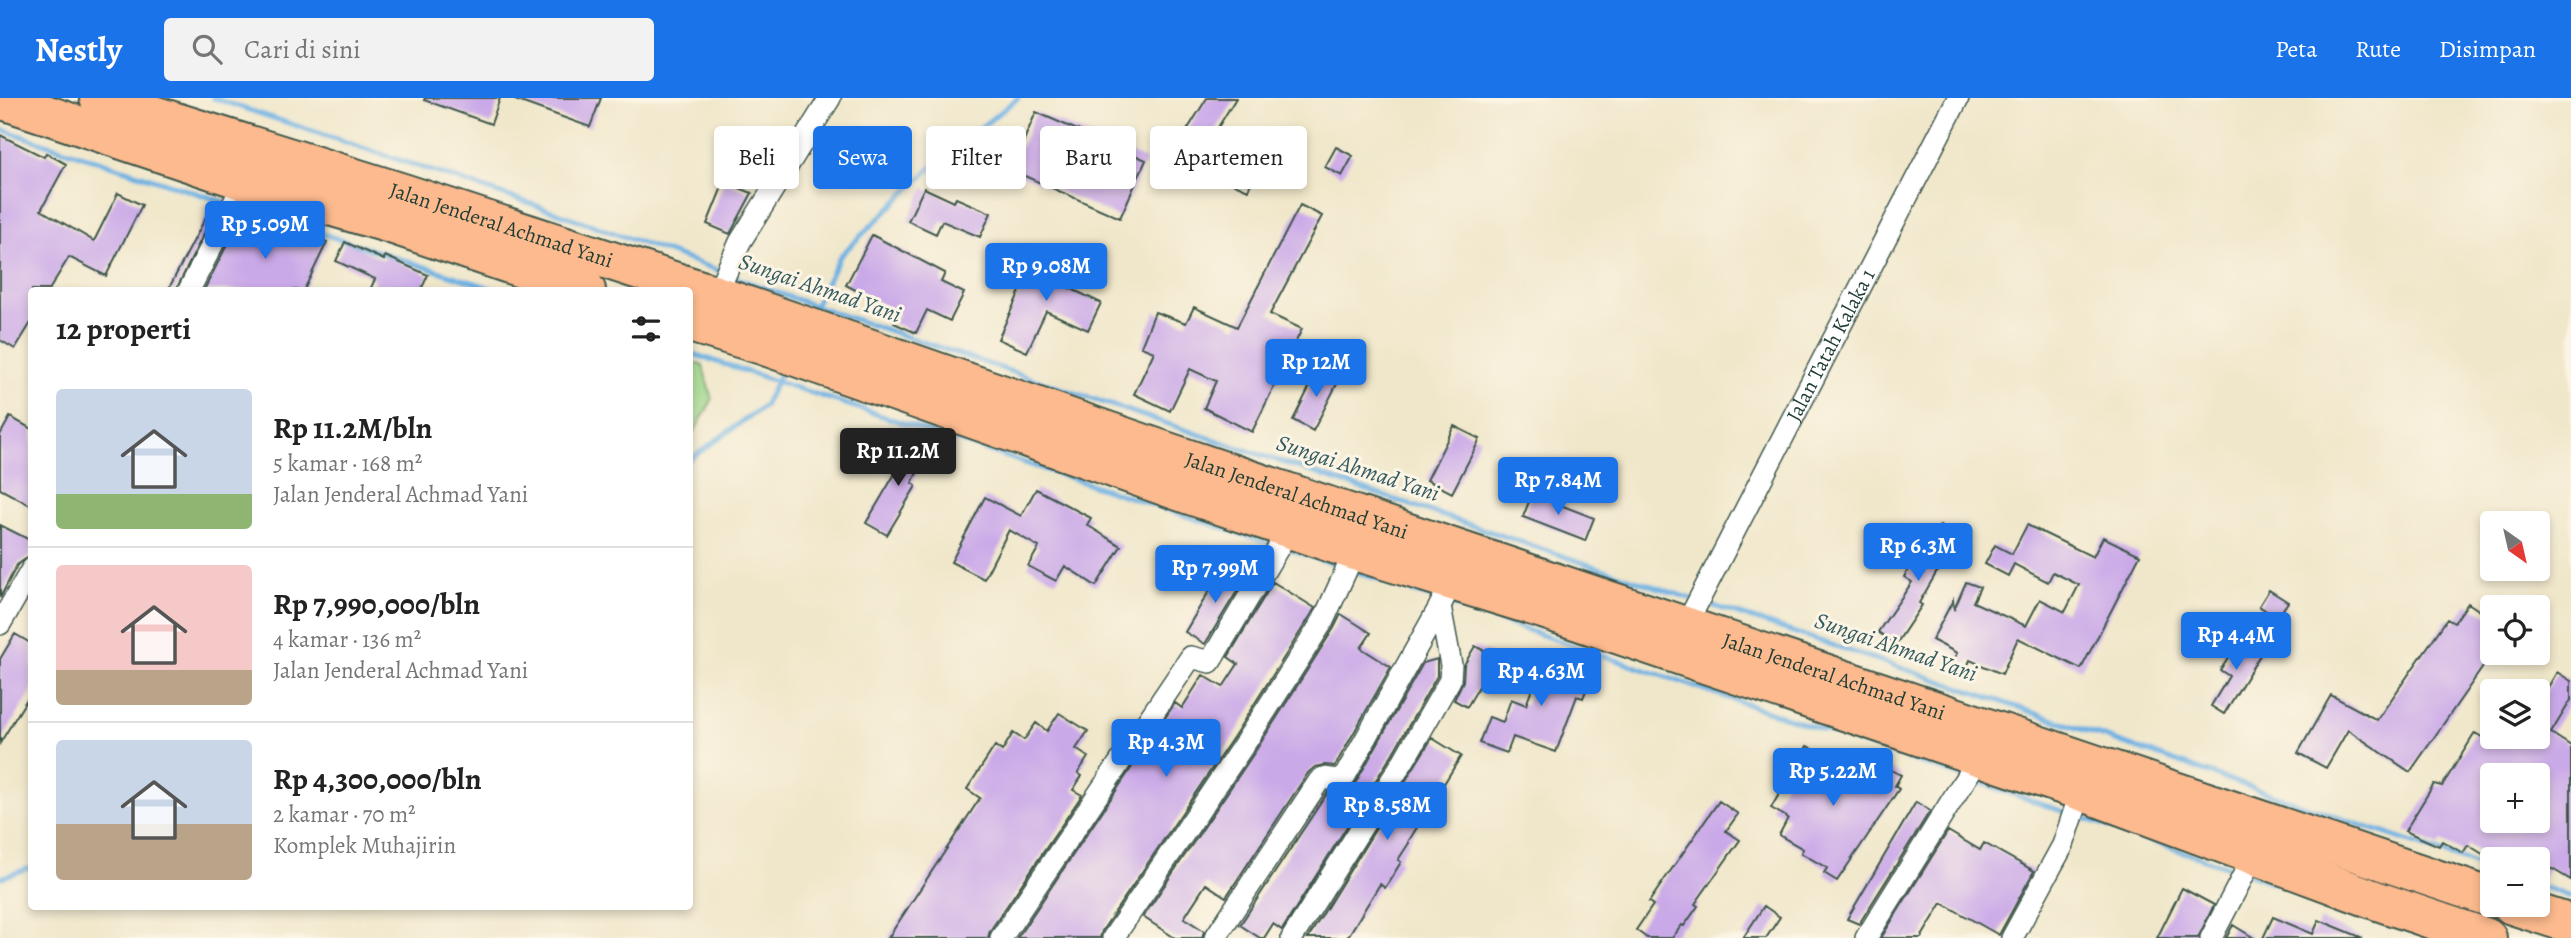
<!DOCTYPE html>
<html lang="id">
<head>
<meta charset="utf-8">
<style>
	body { margin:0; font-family:Alegreya,serif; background:#f2f2f2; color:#222; height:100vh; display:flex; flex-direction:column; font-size:26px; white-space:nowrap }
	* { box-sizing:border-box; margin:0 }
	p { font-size:23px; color:#767676 }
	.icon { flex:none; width:38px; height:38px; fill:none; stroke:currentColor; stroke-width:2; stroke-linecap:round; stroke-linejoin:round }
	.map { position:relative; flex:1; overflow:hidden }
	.side { position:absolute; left:28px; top:189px; width:665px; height:623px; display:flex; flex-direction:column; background:#fff; border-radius:7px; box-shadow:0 4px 10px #0003 }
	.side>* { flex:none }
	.top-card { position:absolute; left:714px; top:28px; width:665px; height:63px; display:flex; gap:14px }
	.needle { width:46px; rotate:146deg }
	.buttons { position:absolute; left:2480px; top:413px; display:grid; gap:14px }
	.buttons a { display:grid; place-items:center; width:70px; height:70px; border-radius:7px; background:#fff; box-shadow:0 4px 10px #0003; font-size:35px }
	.price { position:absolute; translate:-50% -60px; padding:0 16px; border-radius:7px; background:#1a73e8; color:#fff; font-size:23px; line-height:46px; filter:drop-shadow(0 2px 4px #0008) }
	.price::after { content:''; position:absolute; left:50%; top:42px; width:21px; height:16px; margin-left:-10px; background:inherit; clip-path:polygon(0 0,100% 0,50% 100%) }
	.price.selected { background:#222; color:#fff }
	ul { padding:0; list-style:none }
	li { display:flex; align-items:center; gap:21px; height:175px; padding:0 28px }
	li+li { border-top:2px solid #e0e0e0 }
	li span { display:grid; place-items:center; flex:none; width:196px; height:140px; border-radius:7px; color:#555 }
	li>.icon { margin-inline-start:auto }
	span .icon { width:84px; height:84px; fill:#fffc; stroke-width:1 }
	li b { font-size:30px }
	h2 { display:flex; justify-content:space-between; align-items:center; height:84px; padding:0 28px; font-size:30px }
	.chip { padding:0 24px; border-radius:7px; background:#fff; box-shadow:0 4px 10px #0003; font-size:24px; line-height:63px }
	.chip.selected { background:#1a73e8; color:#fff }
	header { display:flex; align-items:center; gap:42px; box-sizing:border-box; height:98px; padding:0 35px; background:#1a73e8; color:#fff }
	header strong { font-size:33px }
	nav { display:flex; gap:38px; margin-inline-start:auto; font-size:24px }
	.search { width:490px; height:63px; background:#f2f2f2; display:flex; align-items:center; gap:18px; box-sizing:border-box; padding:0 24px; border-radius:7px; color:#767676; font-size:26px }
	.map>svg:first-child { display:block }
	.green { fill:#9bd689; stroke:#5d8a5e; stroke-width:2 }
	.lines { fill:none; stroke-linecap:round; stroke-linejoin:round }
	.stream { stroke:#6db1e3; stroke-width:5 }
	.building { fill:#caa9e8; fill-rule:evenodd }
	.street-casing { stroke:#3e564a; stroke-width:24 }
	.highway-casing { stroke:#3e564a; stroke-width:42 }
	.street { stroke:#fff; stroke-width:21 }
	.highway { stroke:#fcba8e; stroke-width:38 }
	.labels { text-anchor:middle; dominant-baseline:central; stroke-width:6; stroke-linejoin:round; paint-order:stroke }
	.street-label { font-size:21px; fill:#1f3d34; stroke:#fcf5e5 }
	.water-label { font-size:23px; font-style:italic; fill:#325a60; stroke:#fcf5e5 }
</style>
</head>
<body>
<header>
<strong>Nestly</strong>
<div class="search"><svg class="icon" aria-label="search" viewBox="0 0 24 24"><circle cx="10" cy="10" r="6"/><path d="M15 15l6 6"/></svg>Cari di sini</div>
<nav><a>Peta</a><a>Rute</a><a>Disimpan</a></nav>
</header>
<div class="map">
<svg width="2571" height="840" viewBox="0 0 2571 840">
	<rect width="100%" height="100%" fill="#fcf5e5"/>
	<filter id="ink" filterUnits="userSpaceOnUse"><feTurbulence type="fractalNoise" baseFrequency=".0143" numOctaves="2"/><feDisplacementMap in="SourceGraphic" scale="14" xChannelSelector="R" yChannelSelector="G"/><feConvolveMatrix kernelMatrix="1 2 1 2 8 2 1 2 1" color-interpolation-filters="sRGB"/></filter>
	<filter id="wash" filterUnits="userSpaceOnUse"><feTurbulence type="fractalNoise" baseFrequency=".00686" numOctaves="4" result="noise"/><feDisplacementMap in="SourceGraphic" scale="28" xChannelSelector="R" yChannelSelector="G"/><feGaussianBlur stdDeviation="1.57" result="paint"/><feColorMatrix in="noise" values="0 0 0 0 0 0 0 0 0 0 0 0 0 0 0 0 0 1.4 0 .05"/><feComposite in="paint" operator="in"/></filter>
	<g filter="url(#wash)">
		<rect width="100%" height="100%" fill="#f0e7ca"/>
		<path class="green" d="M690,263L703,268L712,302L694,334L690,337Z"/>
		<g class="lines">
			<path class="stream" d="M213,0L550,112L720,173
				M0,31L227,105
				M239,109L497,192
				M729,177L815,208L1695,502
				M814,209L840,158L938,63L1018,0
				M690,255L1275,447
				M690,361L764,308L784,268
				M1285,450L1342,469
				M1351,472L1438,502
				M1447,505L1962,679
				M1705,505L1935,581L2492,772
				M1971,682L2068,715
				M2077,718L2240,773
				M2249,776L2273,785
				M0,780L32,769
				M2538,787L2571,799"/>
		</g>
		<g id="blocks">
			<path class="building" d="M425,0H500L491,26L424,2Z
				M515,0H601L590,29L515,2Z
				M1207,0H1236L1212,39L1262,61L1248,92L1171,58Z
				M1036,14L1146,62L1120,120L1011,72Z
				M0,37L44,59L46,55L66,66L41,112L94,143L118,95L142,107L106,178L69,159L49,192H32V223L15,251L0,242Z
				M1336,49L1353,58L1342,78L1325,69Z
				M724,84L752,95L730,136L707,126Z
				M924,90L954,104L956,100L991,115L980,139L942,123L936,136L908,123Z
				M1300,107L1322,118L1270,216L1302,231L1252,334L1204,310L1216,283L1190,271L1170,313L1134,296L1154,254L1141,249L1155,214L1186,225L1194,209L1237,229Z
				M208,115L213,117L176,192H168Z
				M254,120L309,147L313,137L327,144L304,192H204L236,129L247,134Z
				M872,137L945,175L941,184L964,195L950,223L927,212L916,235L894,225L899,215L846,187Z
				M345,144L384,162L385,158L428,177L421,192H370L375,181L336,163Z
				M1039,152L1068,165L1059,185L1101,205L1088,232L1046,213L1027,254L998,241Z
				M1319,270L1340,280L1313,333L1293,322Z
				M10,319L32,331V408L0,391V337Z
				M1454,328L1480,341L1452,395L1427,382Z
				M906,341L928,352L912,385L916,388L887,437L866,425L899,369L893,366Z
				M1036,391L1091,420L1087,427L1121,448L1096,488L1065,468L1056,483L1028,468L1039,449L1009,432L984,481L951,464L985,399L1021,418Z
				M1532,396L1594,420L1585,443L1523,419Z
				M0,427L32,443L30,458L17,467L0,500Z
				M2027,427L2093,459L2103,439L2140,457L2081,571L2018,540L2002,576L1970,562L1964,576L1950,570L1957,555L1932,542L1953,502L1954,512L1966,484L1980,489L1973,504L2026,528L2040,501L2065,514L2079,487L2053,474L2048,484L2014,466L2008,478L1985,466L1995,447L2012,456Z
				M1940,428L1957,439L1919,505L1922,507L1896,546L1878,534L1912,484L1904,479L1926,441L1931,443Z
				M1224,468L1245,480L1205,546L1185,534Z
				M1273,484L1315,510L1311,517L1234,638L1102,833L1100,840H1017L1175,605L1182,610L1203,577L1223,589L1238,566L1228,559Z
				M2269,492L2288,504L2277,520L2259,508Z
				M2468,505L2492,521V556L2410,674L2348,632L2326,670L2298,655L2331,597L2377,622L2447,521L2454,525Z
				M1341,516L1371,535L1361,550L1391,569L1335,668L1324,667L1315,669L1308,675L1226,799L1206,786L1184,820L1204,833L1202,840H1175L1143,819L1256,652L1334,530Z
				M15,536L32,546V593L0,645V561Z
				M2241,539L2263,552L2224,616L2211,608L2229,578L2220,572Z
				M1475,548L1496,559L1467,609L1454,602L1463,583L1464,567Z
				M1547,552L1569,560L1567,568L1592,577L1583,600L1577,598L1556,654L1513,639L1507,655L1479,645L1489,619L1503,624L1511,601L1526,607Z
				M1437,561V578L1393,655L1282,832L1273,826L1264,840H1260L1240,827L1328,694L1345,693L1356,684L1423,565Z
				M2557,574L2571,583V602L2551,635L2571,648V782L2549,769L2538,788V761H2491L2468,747L2463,755L2442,743L2439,748L2405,733L2434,686L2442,688L2475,635L2482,639H2538V606ZM2492,677H2538V723H2492Z
				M1059,615L1088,633L1076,651L1088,659L1078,675L1082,678L1073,692L1082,697L990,833L988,840H888L980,700L967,691L995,648L1002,653L1013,635L1024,642L1036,625L1047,633Z
				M1432,640L1461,658L1408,744L1409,745L1398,762L1401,764L1385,790L1380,786L1347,840H1308Z
				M1807,648L1864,678L1872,662L1901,677L1895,688L1899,691L1837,783L1824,775L1827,770L1801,755L1803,751L1779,737L1788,720L1771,710Z
				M1719,703L1738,716L1726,733L1740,742L1695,806L1698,808L1684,828L1682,827L1672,840H1647L1636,832L1653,807L1649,804Z
				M1916,704L1930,713L1859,826L1847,821Z
				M1948,733L1980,752L1984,745L2034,773L1999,837L1942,805L1921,840H1881Z
				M2182,790L2214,807L2198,840H2157Z
				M1764,808L1780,819L1766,840H1743Z
				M2273,819L2313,836L2319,822L2363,840H2263Z
				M2233,827L2254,840H2226Z"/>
		</g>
	</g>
	<g filter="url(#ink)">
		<use href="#blocks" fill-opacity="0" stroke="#3e564a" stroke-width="2"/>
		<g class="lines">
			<g class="street-casing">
				<g id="street">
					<path d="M189,192L245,83"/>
					<path d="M716,197L740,144L830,0"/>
					<path d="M0,526L32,471"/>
					<path id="s1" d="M1686,527L1958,0"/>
					<path d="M1001,840L1191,559L1210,564L1290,430"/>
					<path d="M1113,840L1245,645L1323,523L1355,453"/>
					<path d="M1215,840L1319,683L1323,680L1339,682L1345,678L1440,508L1452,483"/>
					<path d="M1292,840L1404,662L1450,582L1451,567L1440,508"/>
					<path d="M1866,840L1979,659"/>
					<path d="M2012,840L2063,747L2081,693"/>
					<path d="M2211,840L2254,757"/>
				</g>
			</g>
			<g class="highway-casing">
				<g id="highway">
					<path id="s2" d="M99,0L403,95L716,197L1171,355L2492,800"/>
					<path d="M0,1L245,83L391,126L586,192"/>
					<path d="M690,225L762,247L1190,397L1355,453L1543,511L2081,693L2378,803L2487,840"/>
					<path d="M2512,807L2571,826"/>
				</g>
			</g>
			<use href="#street" class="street"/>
			<use href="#highway" class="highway"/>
		</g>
	</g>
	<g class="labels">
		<g class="street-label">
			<text stroke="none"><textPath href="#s2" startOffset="422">Jalan Jenderal Achmad Yani</textPath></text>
			<text stroke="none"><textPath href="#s1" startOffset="315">Jalan Tatah Kalaka 1</textPath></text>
			<text stroke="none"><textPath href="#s2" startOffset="1262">Jalan Jenderal Achmad Yani</textPath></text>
			<text stroke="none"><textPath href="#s2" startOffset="1829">Jalan Jenderal Achmad Yani</textPath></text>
		</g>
		<g class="water-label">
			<text transform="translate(820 190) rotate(19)">Sungai Ahmad Yani</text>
			<text transform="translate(1358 370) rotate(18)">Sungai Ahmad Yani</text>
			<text transform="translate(1896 549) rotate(19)">Sungai Ahmad Yani</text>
		</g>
	</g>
</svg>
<div class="buttons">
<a><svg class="needle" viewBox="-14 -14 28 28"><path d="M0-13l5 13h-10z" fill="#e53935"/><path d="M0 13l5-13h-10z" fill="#767676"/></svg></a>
<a><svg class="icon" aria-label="locate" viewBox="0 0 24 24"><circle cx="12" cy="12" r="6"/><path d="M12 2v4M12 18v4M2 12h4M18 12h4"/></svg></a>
<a><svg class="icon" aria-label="layers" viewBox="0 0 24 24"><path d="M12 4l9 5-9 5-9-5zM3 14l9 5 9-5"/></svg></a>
<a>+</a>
<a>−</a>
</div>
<b class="price" style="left:265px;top:163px">Rp 5.09M</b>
<b class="price" style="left:1046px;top:205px">Rp 9.08M</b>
<b class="price" style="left:1316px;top:301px">Rp 12M</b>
<b class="price selected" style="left:898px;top:390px">Rp 11.2M</b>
<b class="price" style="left:1558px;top:419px">Rp 7.84M</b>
<b class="price" style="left:1918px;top:485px">Rp 6.3M</b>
<b class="price" style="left:1215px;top:507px">Rp 7.99M</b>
<b class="price" style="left:2236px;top:574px">Rp 4.4M</b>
<b class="price" style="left:1541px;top:610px">Rp 4.63M</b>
<b class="price" style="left:1166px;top:681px">Rp 4.3M</b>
<b class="price" style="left:1833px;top:710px">Rp 5.22M</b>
<b class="price" style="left:1387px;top:744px">Rp 8.58M</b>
<div class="top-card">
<a class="chip">Beli</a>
<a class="chip selected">Sewa</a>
<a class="chip">Filter</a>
<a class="chip">Baru</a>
<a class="chip">Apartemen</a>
</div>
<section class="side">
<h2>12 properti<svg class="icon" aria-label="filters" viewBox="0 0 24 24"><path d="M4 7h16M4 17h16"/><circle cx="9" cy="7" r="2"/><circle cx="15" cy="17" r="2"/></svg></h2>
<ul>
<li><span style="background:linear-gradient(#c9d6e8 75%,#8fb573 0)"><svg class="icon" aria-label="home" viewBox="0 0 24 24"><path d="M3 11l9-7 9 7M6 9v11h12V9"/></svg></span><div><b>Rp 11.2M/bln</b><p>5 kamar · 168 m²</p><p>Jalan Jenderal Achmad Yani</p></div></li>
<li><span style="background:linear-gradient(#f6c9c9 75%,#b9a48a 0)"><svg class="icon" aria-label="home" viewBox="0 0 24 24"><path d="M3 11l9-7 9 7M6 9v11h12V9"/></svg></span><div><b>Rp 7,990,000/bln</b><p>4 kamar · 136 m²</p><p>Jalan Jenderal Achmad Yani</p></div></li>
<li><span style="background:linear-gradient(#c9d6e8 60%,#b9a48a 0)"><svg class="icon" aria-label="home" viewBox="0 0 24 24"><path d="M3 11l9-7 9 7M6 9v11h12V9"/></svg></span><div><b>Rp 4,300,000/bln</b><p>2 kamar · 70 m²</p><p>Komplek Muhajirin</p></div></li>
</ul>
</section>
</div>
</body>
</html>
